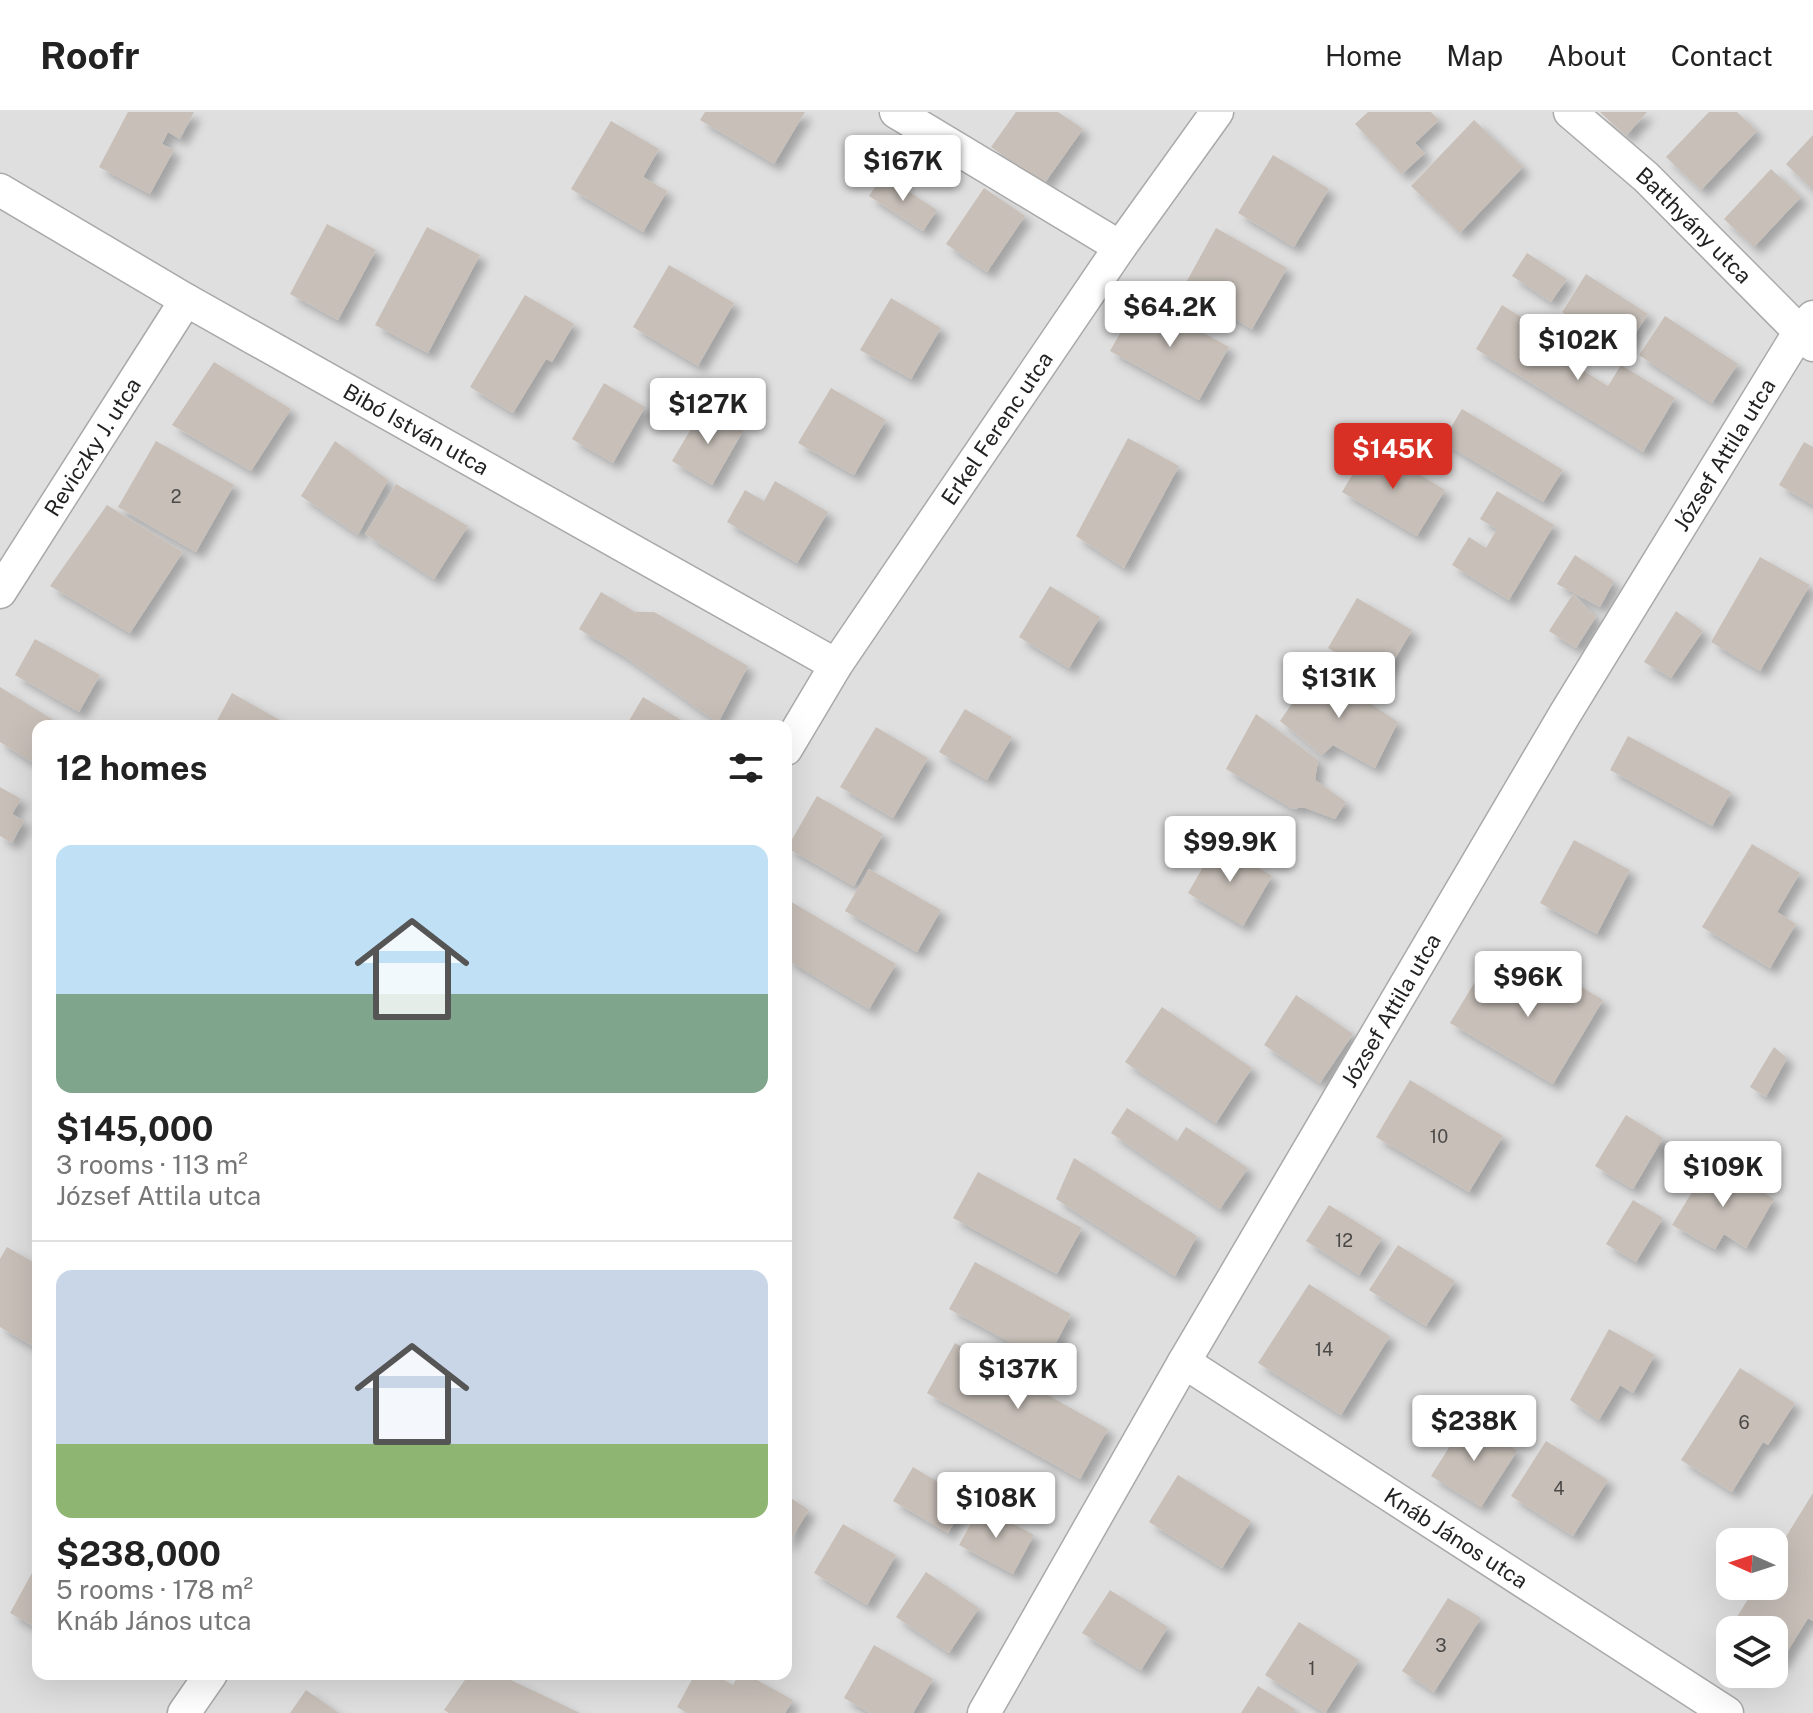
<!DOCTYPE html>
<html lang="en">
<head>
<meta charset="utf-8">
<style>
	body { margin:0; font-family:"Public Sans",sans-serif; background:#f2f2f2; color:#222; height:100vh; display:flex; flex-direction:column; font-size:30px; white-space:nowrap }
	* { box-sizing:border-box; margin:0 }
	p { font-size:26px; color:#767676 }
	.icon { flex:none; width:44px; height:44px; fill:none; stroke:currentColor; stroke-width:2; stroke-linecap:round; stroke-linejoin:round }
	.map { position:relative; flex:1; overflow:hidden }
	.panel { position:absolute; left:32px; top:608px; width:760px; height:960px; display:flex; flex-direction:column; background:#fff; border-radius:16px; box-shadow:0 8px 32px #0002 }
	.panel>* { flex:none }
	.needle { width:52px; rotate:273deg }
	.controls { position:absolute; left:1716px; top:1416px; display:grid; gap:16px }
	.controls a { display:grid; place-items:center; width:72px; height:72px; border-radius:16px; background:#fff; box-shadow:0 8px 32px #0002; font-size:40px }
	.price { position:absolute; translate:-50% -68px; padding:0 18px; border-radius:8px; background:#fff; color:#222; font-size:26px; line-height:52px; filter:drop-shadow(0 2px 4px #0008) }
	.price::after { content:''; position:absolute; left:50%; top:48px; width:24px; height:18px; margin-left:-12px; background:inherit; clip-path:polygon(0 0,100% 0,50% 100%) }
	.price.current { background:#d93025; color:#fff }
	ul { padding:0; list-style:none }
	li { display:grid; align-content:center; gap:16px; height:424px; padding:0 24px }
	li+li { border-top:2px solid #e0e0e0 }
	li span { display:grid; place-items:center; height:248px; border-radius:16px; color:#555 }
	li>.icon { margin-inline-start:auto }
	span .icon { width:144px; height:144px; fill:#fffc; stroke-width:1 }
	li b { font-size:34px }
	h2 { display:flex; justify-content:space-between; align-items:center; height:96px; padding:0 24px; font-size:34px }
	header { display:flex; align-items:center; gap:48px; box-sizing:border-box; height:112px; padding:0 40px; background:#fff; border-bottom:2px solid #e0e0e0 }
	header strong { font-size:38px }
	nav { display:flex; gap:44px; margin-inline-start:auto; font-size:28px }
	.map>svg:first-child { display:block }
	.residential { fill:#e0dfdf; fill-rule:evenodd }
	.building { fill:#c7bfb8; filter:url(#shadow) }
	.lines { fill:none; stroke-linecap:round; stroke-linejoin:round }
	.minor-casing { stroke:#a9a9a9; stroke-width:35 }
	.minor { stroke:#fff; stroke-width:32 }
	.labels { text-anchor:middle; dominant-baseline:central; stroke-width:6; stroke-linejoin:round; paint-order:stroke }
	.number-label { font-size:18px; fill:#4b4948 }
	.street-label { font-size:22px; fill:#222; stroke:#fff }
</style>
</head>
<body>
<header>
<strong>Roofr</strong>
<nav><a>Home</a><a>Map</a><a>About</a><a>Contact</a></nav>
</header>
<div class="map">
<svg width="1813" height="1601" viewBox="0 0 1813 1601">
	<defs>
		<filter id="shadow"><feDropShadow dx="7" dy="7" stdDeviation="4" flood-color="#0004"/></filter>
	</defs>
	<rect width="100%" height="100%" fill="#f2efe9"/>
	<path class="residential" d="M0,0H1813V1601H0ZM38,614H786V1562H38ZM1730,1430H1774V1474H1730ZM1730,1518H1774V1562H1730Z"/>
	<path class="building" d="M128,0H194L180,27L168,20L162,32L174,38L150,82L99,55Z
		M705,0H805L774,52L700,8Z
		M1016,0H1058L1083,17L1044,72L991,35Z
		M1368,0H1431L1439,8L1415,31L1425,41L1402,62L1355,12Z
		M1600,0H1647L1626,24Z
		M1709,0H1737L1757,19L1701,78L1666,45Z
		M1474,8L1523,55L1460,121L1411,74Z
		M611,9L659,37L643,65L667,79L643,120L571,77Z
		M1813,23V78L1786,52Z
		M1273,43L1329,77L1294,135L1238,101Z
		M1771,57L1801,85L1754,135L1724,107Z
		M883,63L937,98L923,119L869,84Z
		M984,76L1025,104L987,160L946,132Z
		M327,112L376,138L338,208L290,182Z
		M427,115L480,143L428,241L375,213Z
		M1216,116L1287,156L1252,217L1182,178Z
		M1527,141L1567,167L1551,190L1512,164Z
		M669,153L734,191L698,254L633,215Z
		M1586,162L1648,202L1623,241L1562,200Z
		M525,183L574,212L552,250L546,247L513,301L470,275Z
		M891,186L941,216L911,267L860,238Z
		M1140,186L1229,235L1199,288L1110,239Z
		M1502,193L1539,216L1532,227L1608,274L1621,253L1675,286L1643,340L1476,237Z
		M1665,204L1738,252L1712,291L1639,243Z
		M214,250L291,297L251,359L172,313Z
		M604,271L645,295L613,351L572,327Z
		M831,276L886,308L854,363L798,331Z
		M704,295L743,319L712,373L672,349Z
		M1462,297L1563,358L1543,390L1442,330Z
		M1128,326L1179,354L1124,456L1076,424Z
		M156,329L234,373L196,440L118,395Z
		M335,329L388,368L358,423L301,384Z
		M1804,330L1813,335V393L1779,373Z
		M1370,333L1445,378L1417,424L1342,380Z
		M775,369L828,400L797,451L727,410L745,378L764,389Z
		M396,372L468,414L434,467L365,422Z
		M1497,379L1554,413L1509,488L1452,453L1469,425L1486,436L1497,417L1480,407Z
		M107,393L183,440L130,521L50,474Z
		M1575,443L1614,469L1600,495L1557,472Z
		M1760,445L1810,473L1760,559L1711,530Z
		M1050,474L1100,505L1069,556L1019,525Z
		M601,480L635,500H654L748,554L718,611L627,546L579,517Z
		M1573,482L1596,505L1576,536L1549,519Z
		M1357,486L1412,518L1382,569L1328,536Z
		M1676,499L1703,519L1671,566L1644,550Z
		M35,527L100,563L79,600L15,563Z
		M1316,556L1398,610L1375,656L1333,633L1322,643L1280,609Z
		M0,575L63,614H38V654L0,630Z
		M232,581L285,611L283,614H214Z
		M643,585L691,614H626Z
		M965,597L1012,625L987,668L939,640Z
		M1256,602L1318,648L1315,668L1346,690L1335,707L1303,695L1293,697L1226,657Z
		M876,615L928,646L893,706L840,675Z
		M1628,624L1731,680L1712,714L1610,658Z
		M0,675L21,687L12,702L24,709L12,731L0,724Z
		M817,684L883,722L854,774L787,736Z
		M1574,728L1630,758L1597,822L1540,791Z
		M1217,731L1272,764L1243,814L1188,781Z
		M1752,732L1800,761L1777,800L1796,812L1770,856L1702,815Z
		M869,757L941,798L917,840L845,799Z
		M788,788L896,852L869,897L786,847V792Z
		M1487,850L1539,881L1553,858L1603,888L1553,972L1450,911Z
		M1296,883L1353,922L1320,971L1264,933Z
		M1162,895L1252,956L1216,1011L1125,950Z
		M1774,935L1787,946L1766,985L1750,975Z
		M1410,968L1503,1024L1469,1080L1376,1025Z
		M1127,996L1177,1029L1186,1015L1248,1056L1220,1097L1111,1021Z
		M1626,1003L1663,1026L1633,1077L1595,1054Z
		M1074,1046L1197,1124L1175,1164L1056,1087Z
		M1711,1049L1774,1087L1746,1136L1724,1122L1715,1137L1672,1113Z
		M978,1060L1082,1116L1057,1162L953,1106Z
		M1633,1088L1663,1106L1636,1150L1606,1132Z
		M1329,1093L1382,1126L1359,1163L1306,1129Z
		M1398,1133L1455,1169L1426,1214L1369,1178Z
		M7,1135L38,1153V1232L36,1236L0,1215V1147Z
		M975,1150L1071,1202L1046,1250L949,1197Z
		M1309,1172L1390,1224L1341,1303L1258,1251Z
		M1609,1217L1655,1243L1633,1281L1620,1273L1599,1308L1570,1288Z
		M955,1231L1108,1317L1080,1367L927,1281Z
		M1740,1256L1795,1291L1768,1333L1763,1330L1732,1380L1681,1348Z
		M1467,1307L1517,1339L1481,1395L1431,1364Z
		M1546,1329L1608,1368L1573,1424L1511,1384Z
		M913,1355L968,1388L948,1421L893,1389Z
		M1178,1363L1251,1409L1222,1456L1149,1410Z
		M1813,1381V1509L1808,1506L1779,1553L1774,1550V1518H1729L1756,1474H1774V1444Z
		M786,1383L809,1398L786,1435Z
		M980,1394L1034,1423L1013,1462L959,1433Z
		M843,1412L896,1443L867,1493L814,1461Z
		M38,1450V1517L10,1501Z
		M926,1460L979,1496L949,1541L896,1505Z
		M1110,1478L1168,1515L1141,1558L1082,1521Z
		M1448,1486L1481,1506L1434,1580L1402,1559Z
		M1299,1510L1359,1548L1325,1601L1265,1563Z
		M874,1533L933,1567L913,1601H870L844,1586Z
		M469,1562H498L580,1601H449L444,1598Z
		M695,1562H714L733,1573L739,1562H746L793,1588L785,1601H687L677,1595Z
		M1258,1574L1295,1597L1293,1601H1241Z
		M306,1578L339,1601H290Z"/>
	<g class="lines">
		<g class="minor-casing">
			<g id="minor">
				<path d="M896,0L1120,135"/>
				<path id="s1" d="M1570,0L1646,65L1813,233"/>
				<path id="s2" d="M0,78L186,188L836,553"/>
				<path id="s3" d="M0,480L186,188"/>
				<path id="s4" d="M786,637L836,553L1120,135L1217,0"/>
				<path id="s5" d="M1184,1250L1727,1601"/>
				<path d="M184,1601L211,1562"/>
				<path id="s6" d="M984,1601L1184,1250L1565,602L1800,219L1813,205"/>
			</g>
		</g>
		<use href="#minor" class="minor"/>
	</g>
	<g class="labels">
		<g class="number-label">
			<text x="176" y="384">2</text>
			<text x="1439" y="1024">10</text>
			<text x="1344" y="1128">12</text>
			<text x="1324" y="1237">14</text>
			<text x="1744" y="1310">6</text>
			<text x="1559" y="1376">4</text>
			<text x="1441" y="1533">3</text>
			<text x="1312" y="1556">1</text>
		</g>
		<g class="street-label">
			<text stroke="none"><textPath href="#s1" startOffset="168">Batthyány utca</textPath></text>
			<text stroke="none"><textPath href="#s4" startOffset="384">Erkel Ferenc utca</textPath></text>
			<text stroke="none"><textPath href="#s2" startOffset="480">Bibó István utca</textPath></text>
			<text stroke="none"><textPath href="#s3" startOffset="172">Reviczky J. utca</textPath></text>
			<text stroke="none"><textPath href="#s6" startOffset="1460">József Attila utca</textPath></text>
			<text stroke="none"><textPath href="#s6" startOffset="812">József Attila utca</textPath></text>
			<text stroke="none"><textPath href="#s5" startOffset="324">Knáb János utca</textPath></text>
		</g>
	</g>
</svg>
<div class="controls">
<a><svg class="needle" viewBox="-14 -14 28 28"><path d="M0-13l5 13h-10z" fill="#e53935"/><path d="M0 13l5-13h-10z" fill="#767676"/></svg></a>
<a><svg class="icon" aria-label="layers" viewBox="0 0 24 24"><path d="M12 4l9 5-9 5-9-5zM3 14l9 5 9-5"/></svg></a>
</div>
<b class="price" style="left:903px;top:91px">$167K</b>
<b class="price" style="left:1170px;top:237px">$64.2K</b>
<b class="price" style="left:1578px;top:270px">$102K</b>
<b class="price" style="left:708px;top:334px">$127K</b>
<b class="price current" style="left:1393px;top:379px">$145K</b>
<b class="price" style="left:1339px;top:608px">$131K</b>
<b class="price" style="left:1230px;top:772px">$99.9K</b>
<b class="price" style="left:1528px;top:907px">$96K</b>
<b class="price" style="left:1723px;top:1097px">$109K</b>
<b class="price" style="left:1018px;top:1299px">$137K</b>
<b class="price" style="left:1474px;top:1351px">$238K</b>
<b class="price" style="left:996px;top:1428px">$108K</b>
<section class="panel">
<h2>12 homes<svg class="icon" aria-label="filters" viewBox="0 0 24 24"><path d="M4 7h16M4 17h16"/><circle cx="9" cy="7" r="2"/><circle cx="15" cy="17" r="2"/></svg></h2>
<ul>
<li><span style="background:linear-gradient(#bfe0f5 60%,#7fa58c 0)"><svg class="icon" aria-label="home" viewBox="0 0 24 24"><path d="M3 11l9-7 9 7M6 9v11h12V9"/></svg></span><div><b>$145,000</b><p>3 rooms · 113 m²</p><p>József Attila utca</p></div></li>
<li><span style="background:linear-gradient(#c9d6e8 70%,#8fb573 0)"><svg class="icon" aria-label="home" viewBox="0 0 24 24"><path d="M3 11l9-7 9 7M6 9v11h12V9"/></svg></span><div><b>$238,000</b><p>5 rooms · 178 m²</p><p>Knáb János utca</p></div></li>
</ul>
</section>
</div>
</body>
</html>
